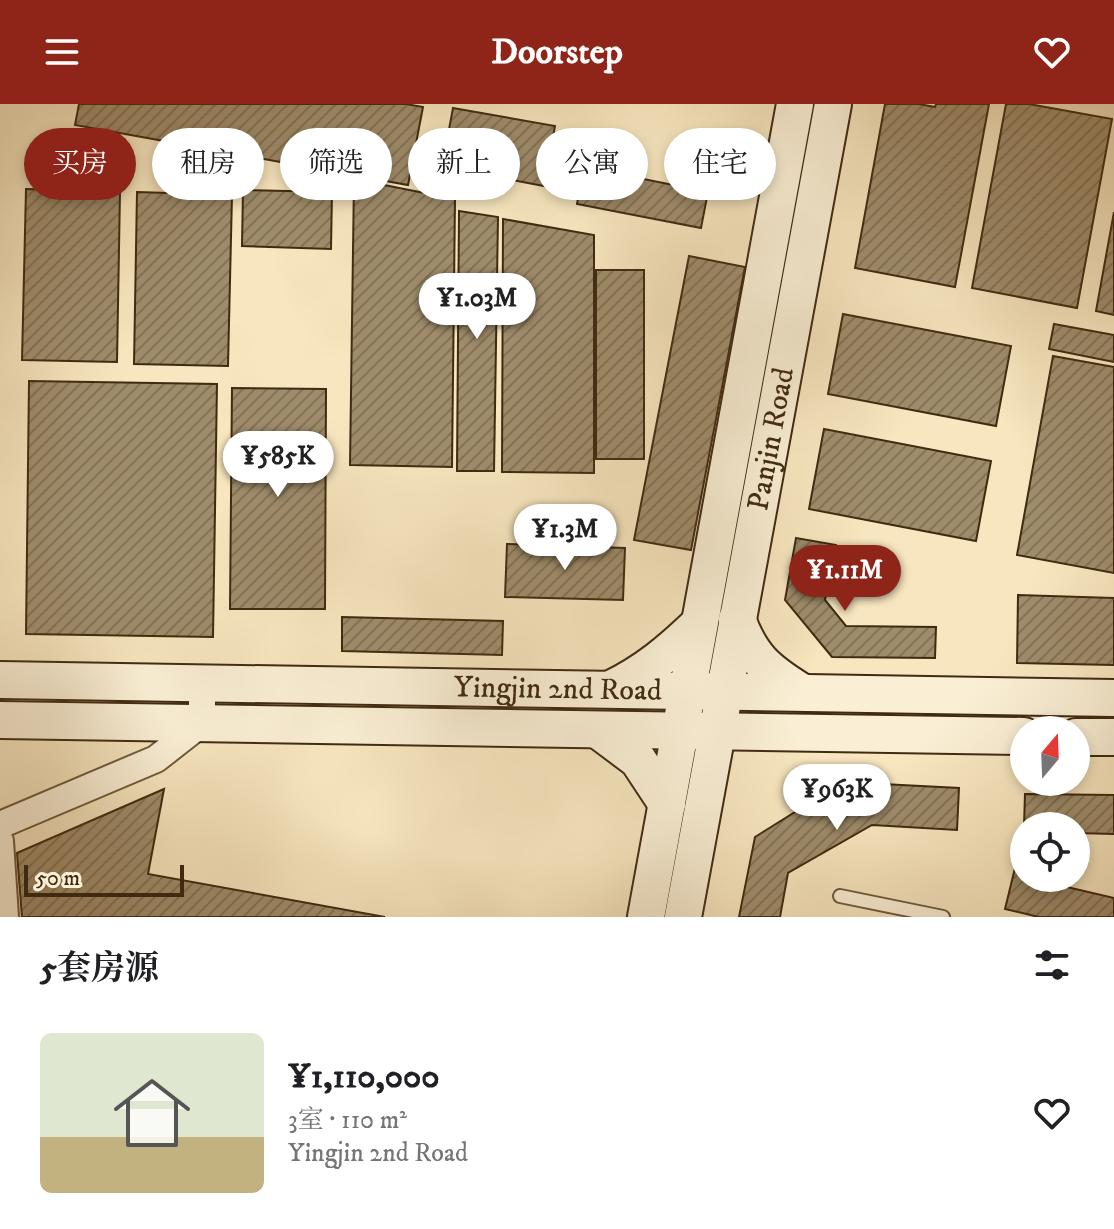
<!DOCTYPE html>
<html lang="zh">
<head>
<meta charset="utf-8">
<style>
	body { margin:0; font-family:"IM FELL DW Pica","Noto Serif SC",serif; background:#f2f2f2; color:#202124; height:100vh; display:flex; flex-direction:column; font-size:30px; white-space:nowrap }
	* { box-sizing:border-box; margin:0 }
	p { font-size:26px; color:#757577 }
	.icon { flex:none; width:44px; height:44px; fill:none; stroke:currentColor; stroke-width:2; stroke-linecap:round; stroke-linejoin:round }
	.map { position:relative; height:813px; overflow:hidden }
	.details { display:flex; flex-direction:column; background:#fff; flex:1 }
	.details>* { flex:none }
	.banner { position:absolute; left:24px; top:24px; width:1066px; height:72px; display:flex; gap:16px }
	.needle { width:52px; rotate:19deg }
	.controls { position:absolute; left:1010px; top:612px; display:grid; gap:16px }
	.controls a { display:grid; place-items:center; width:80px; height:80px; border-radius:50%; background:#fff; box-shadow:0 4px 12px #0003; font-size:40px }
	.scale { position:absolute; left:24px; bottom:20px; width:160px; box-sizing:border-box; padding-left:8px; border:4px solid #402b11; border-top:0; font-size:22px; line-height:28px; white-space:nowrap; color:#402b11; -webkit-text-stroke:6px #faefd5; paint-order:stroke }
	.price { position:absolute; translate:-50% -68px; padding:0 18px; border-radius:28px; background:#fff; color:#222; font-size:26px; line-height:52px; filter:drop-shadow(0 2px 4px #0008) }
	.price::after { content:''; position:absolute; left:50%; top:48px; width:24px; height:18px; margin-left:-12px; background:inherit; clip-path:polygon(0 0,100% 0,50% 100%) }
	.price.selected { background:#8f2418; color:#fff }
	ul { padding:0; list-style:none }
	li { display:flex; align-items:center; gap:24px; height:200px; padding:0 40px }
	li+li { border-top:2px solid #e0e0e0 }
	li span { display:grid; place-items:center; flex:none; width:224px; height:160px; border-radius:12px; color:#555 }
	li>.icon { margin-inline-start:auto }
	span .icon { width:96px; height:96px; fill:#fffc; stroke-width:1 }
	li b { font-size:34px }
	h2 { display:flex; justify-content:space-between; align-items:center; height:96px; padding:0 40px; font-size:34px }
	.tag { padding:0 28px; border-radius:36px; background:#fff; box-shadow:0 4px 12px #0003; font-size:28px; line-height:72px }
	.tag.selected { background:#8f2418; color:#fff }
	header { display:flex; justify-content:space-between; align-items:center; height:104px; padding:0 40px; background:#8f2418; color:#fff; font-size:36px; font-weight:700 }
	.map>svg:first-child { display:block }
	.building { fill:url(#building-hatch); stroke:#402b11; stroke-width:2 }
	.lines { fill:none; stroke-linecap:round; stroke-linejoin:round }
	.lane-casing { stroke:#6e5a3c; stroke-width:16 }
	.street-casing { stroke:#6e5a3c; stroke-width:30 }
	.secondary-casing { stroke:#402b11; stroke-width:40 }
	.lane { stroke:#faefd5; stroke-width:12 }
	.street { stroke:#faefd5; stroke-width:26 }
	.secondary { stroke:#faefd5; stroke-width:36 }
	.labels { text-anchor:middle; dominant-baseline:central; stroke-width:6; stroke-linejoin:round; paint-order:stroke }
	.street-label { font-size:30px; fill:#402b11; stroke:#faefd5 }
</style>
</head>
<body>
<header><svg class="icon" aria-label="menu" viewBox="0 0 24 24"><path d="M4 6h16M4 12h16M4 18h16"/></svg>Doorstep<svg class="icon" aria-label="heart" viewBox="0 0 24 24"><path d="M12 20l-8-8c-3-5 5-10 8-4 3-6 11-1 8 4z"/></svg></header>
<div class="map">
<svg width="1114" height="813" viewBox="0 0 1114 813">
	<defs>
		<pattern id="building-hatch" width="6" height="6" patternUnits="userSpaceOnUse" patternTransform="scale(2)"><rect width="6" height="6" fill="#9f8c6b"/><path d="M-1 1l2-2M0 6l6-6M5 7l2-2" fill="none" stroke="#837357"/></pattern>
	</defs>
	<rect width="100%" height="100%" fill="#f7e6bf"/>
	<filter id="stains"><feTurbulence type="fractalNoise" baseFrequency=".0025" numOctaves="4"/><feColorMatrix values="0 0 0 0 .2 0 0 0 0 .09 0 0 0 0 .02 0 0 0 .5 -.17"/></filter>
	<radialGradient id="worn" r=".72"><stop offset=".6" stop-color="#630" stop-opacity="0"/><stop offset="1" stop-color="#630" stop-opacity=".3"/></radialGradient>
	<path class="building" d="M79,0H406L423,3L408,81L75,21Z
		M885,0H919L935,3L936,0H989L955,183L855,164Z
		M1006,0H1029L1112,15L1077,204L972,184Z
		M453,4L555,22L544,82L442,63Z
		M584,63L708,88L701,124L577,100Z
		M354,75L455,95L452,363L350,361Z
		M26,85L120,87L117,258L22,256Z
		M243,86L332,88L331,145L242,142Z
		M137,88L232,91L228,262L134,260Z
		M459,107L498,113L494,367H457Z
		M1114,108V211L1096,207Z
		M503,115L594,131V369L502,368Z
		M689,152L745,163L691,446L634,436Z
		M596,166H644V355H596Z
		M843,210L1011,242L996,322L828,290Z
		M1054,220L1114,231V258L1049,245Z
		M1053,252L1114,263V469L1017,451Z
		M29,277L217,280L213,533L26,530Z
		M232,284L326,285L325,505H230Z
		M824,325L991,357L976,437L809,405Z
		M796,434L836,441L825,496L846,522L936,523L935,554L832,553L785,496Z
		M507,440L625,444L623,496L505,493Z
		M1018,491L1114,494V561L1017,559Z
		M342,513L503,517L502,551L342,547Z
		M843,678L959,684L957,726L872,721L788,769L780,813H739L755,733Z
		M164,685L148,770L385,813H22L17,749Z
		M1025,690L1114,691V730L1076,729V722H1024Z
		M1024,727V756L1020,772L1114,794V813H1039L1005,805Z"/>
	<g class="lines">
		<g class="lane-casing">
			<path id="lane" d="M840,792L943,813"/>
		</g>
		<g class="street-casing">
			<path id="street" d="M0,721L156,655L202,619V580
				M0,737L5,813"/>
		</g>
		<g class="secondary-casing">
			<g id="secondary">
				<path d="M737,515C751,553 766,566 800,587"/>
				<path id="s1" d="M0,576L1114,594"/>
				<path d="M611,585C646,568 671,547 699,520"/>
				<path d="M0,616L1024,632"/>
				<path d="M598,626L638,656L667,700"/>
				<path d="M1076,633H1114"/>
				<path d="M646,813L795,0"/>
				<path id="s2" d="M683,813L833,0"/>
			</g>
		</g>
		<use href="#lane" class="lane"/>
		<use href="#street" class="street"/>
		<use href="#secondary" class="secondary"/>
	</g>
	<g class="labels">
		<g class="street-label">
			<text stroke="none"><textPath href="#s2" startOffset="486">Panjin Road</textPath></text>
			<text stroke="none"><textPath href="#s1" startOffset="558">Yingjin 2nd Road</textPath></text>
		</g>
	</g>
	<rect width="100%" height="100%" filter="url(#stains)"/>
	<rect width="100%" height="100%" fill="url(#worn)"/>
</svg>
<div class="controls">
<a><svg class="needle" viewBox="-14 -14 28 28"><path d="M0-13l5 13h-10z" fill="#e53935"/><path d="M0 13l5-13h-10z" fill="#757577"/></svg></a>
<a><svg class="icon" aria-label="locate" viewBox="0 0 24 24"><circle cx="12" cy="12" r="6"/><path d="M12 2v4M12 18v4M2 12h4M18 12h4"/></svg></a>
</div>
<div class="scale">50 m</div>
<b class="price" style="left:477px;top:237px">¥1.03M</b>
<b class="price" style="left:278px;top:395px">¥585K</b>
<b class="price" style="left:565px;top:468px">¥1.3M</b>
<b class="price selected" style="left:845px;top:509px">¥1.11M</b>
<b class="price" style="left:837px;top:728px">¥963K</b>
<div class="banner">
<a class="tag selected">买房</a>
<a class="tag">租房</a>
<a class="tag">筛选</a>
<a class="tag">新上</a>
<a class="tag">公寓</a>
<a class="tag">住宅</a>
</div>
</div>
<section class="details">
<h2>5套房源<svg class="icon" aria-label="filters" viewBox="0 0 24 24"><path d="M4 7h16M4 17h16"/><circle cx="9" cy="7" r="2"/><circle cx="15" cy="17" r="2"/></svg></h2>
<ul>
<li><span style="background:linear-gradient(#dfe7d0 65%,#c2b280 0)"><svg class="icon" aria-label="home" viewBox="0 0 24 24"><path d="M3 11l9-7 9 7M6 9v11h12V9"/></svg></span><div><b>¥1,110,000</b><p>3室 · 110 m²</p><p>Yingjin 2nd Road</p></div><svg class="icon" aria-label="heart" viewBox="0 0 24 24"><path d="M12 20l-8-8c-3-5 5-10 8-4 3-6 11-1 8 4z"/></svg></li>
</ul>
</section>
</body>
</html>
